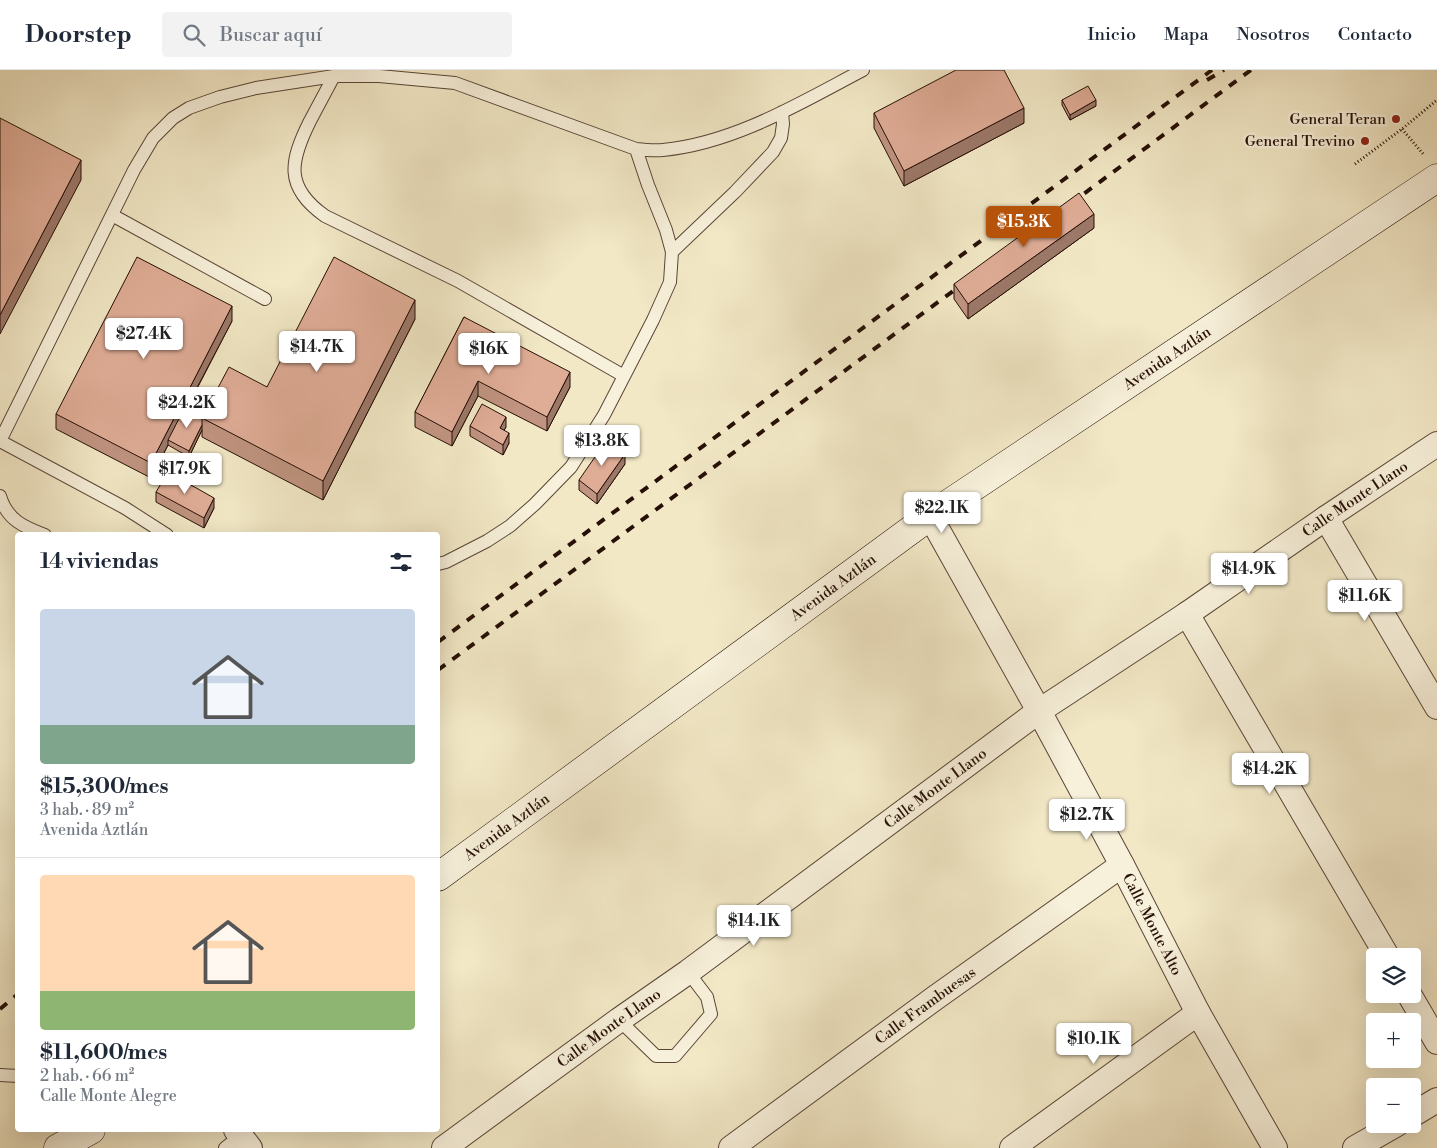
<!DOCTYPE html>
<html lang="es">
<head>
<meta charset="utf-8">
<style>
	body { margin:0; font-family:"Libre Bodoni",serif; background:#f2f2f3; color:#1f2937; height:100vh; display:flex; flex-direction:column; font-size:19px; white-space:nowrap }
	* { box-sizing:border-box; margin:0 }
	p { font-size:16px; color:#747a83 }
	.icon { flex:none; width:28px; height:28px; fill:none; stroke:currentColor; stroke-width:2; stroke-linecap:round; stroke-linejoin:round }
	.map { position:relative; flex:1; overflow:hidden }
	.drawer { position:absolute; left:15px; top:462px; width:425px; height:600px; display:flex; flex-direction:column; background:#fff; border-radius:5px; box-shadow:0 5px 20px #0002 }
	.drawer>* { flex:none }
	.controls { position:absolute; left:1366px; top:878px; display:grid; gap:10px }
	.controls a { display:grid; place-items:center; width:55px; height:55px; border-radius:5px; background:#fff; box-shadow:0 5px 20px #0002; font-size:25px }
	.price { position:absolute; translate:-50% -42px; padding:0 11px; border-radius:5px; background:#fff; color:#222; font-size:16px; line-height:32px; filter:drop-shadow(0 1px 2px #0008) }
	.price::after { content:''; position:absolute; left:50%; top:30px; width:15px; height:11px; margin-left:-8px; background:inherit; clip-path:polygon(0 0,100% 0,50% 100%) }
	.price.active { background:#b45309; color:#fff }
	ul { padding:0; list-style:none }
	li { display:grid; align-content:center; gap:10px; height:265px; padding:0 25px }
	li+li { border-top:1px solid #e0e1e3 }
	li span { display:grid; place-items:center; height:155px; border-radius:5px; color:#555 }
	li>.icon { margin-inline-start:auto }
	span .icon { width:90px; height:90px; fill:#fffc; stroke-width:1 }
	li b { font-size:21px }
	h2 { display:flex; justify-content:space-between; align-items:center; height:60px; padding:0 25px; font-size:21px }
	header { display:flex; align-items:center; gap:30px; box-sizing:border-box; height:70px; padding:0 25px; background:#fff; border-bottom:1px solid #e0e1e3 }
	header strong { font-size:24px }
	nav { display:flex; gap:28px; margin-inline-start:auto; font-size:18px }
	.search { width:350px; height:45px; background:#f2f2f3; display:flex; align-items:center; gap:12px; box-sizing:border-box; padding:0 18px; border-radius:5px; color:#747a83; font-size:19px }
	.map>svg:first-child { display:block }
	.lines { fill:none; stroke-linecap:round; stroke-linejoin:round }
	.lane-casing { stroke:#594536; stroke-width:14 }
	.street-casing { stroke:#594536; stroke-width:26 }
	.secondary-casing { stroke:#260f06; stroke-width:29 }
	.path { stroke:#260f06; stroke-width:3; stroke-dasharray:1 2.5; stroke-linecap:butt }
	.lane { stroke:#f7f0da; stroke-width:12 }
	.street { stroke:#f7f0da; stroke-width:24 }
	.secondary { stroke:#f7f0da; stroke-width:28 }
	.rail { stroke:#260f06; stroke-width:4; stroke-dasharray:9 9; stroke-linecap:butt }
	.wall { fill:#c09481; stroke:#260f06 }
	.shaded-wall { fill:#9c7869; stroke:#260f06 }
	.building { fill:#dfac96; stroke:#260f06 }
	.poi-dot { fill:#8f2418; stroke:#f7f0da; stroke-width:2 }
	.labels { text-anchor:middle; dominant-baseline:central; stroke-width:5; stroke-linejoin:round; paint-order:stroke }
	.poi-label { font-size:15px; fill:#260f06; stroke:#f7f0da; text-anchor:end }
	.street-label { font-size:15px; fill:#260f06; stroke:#f7f0da }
</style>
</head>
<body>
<header>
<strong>Doorstep</strong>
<div class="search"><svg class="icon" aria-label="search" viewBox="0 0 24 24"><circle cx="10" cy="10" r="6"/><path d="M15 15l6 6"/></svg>Buscar aquí</div>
<nav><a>Inicio</a><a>Mapa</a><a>Nosotros</a><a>Contacto</a></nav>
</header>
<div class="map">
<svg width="1437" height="1078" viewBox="0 0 1437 1078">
	<rect width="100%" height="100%" fill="#f2e8c6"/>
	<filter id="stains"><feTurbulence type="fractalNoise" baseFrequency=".004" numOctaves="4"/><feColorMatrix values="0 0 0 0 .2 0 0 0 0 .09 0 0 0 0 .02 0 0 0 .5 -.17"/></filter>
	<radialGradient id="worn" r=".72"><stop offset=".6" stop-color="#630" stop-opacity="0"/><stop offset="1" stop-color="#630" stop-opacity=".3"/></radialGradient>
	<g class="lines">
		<g class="lane-casing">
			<path id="lane" d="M334,6C326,21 318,36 310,51C290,91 284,117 325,146L458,211L624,306
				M112,145L265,229
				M672,182L735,122L773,82L781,68L783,54L782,42
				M0,371L134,100L153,68L173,48L189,38L220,27L256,18L334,6H379L455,13L636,79C645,80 654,81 663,80C735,73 800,33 863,0
				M0,371L125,438L167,465
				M0,426C7,450 24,457 45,465
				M438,494L446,492L487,471L510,456L535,434L571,397L604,345L653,250L670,212L672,182L666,160L648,115L636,79
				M619,950L656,986H675L711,944L707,927L688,902
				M0,1005L18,1006
				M225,1078L240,1066"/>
		</g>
		<g class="street-casing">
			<g id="street">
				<path id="s1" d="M930,446L1039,641L1122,795L1198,943L1275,1078"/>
				<path d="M1326,448L1437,637"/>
				<path d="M1187,544L1387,886"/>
				<path d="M1409,924L1437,972"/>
				<path d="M1412,1045L1437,1030"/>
				<path d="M236,1060L250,1078"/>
				<path id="s2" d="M444,1078L619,950L688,902L1039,641L1187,544L1326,448L1437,374"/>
				<path id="s3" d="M731,1078L935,928L1122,795"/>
				<path d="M1012,1078L1198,943"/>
				<path d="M1355,1078L1397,1054"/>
			</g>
		</g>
		<g class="secondary-casing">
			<g id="secondary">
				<path id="s4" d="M438,807L930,446L1437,108"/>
				<path d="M58,1078L91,1060"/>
			</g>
		</g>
		<path class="path" d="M1402,59L1424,85
			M1355,94L1402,59L1437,30"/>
		<use href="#lane" class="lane"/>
		<use href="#street" class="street"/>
		<use href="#secondary" class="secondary"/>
		<path class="rail" d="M1207,10L1224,0
			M1070,134L1251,0
			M438,572L1212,0
			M438,600L964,213
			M0,939L18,924"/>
	</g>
	<path class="wall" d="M1062,30L1096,36L1070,50L1062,35Z
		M874,43L1024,53L904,116L874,58Z
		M1094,158L968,249L954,229V214Z
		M464,247L570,317L547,361L478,326L452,376L415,357V342Z
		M415,249L323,430L202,367V360L189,387L168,375L151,408L56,359V344L232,251L187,338L203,346Z
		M470,356L506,357L504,360L509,373L503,385L470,366Z
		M625,394L597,434L579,420V410Z
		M156,422L214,438L204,458L156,432Z"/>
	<path class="shaded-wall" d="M1096,30V36L1070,50V45Z
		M1024,38V53L904,116V101Z
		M81,90V110L0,264V245Z
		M1094,144V158L968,249V234Z
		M415,230V249L323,430V411Z
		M232,236V251L169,371L168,370V375L151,408V393Z
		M570,302V317L547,361V347Z
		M478,311V326L452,376V362Z
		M506,347V357L500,368V358Z
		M202,355V360L189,387V381Z
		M509,363V373L503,385V375Z
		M625,384V394L597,434V424Z
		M214,428V438L204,458V448Z"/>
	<path class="building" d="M956,0H1004L1024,38L904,101L874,43Z
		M1088,16L1096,30L1070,45L1062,30Z
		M0,48L81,90L0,245Z
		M1079,123L1094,144L968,234L954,214Z
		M137,187L232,236L151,393L56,344Z
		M334,187L415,230L323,411L202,348L229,297L267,317Z
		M464,247L570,302L547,347L478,311L452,362L415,342Z
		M482,334L506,347L500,358L509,363L503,375L470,356Z
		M185,337L203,346L202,348V355L189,381L168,370Z
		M606,371L625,384L597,424L579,410Z
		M168,402L214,428L204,448L156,422Z"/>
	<g class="poi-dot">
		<circle cx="1396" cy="49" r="5"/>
		<circle cx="1365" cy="71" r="5"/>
	</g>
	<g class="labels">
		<g class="poi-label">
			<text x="1386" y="49">General Teran</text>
			<text x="1355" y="71">General Trevino</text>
		</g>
		<g class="street-label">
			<text stroke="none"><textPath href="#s4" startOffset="895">Avenida Aztlán</textPath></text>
			<text stroke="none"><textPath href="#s2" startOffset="1119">Calle Monte Llano</textPath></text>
			<text stroke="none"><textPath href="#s4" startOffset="490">Avenida Aztlán</textPath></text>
			<text stroke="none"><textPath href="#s2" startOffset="609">Calle Monte Llano</textPath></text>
			<text stroke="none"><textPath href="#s4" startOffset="85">Avenida Aztlán</textPath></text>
			<text stroke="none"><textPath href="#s1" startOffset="465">Calle Monte Alto</textPath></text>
			<text stroke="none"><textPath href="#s3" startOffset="241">Calle Frambuesas</textPath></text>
			<text stroke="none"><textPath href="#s2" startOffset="204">Calle Monte Llano</textPath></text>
		</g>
	</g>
	<rect width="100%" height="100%" filter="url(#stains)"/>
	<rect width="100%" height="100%" fill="url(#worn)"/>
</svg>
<div class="controls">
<a><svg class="icon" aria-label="layers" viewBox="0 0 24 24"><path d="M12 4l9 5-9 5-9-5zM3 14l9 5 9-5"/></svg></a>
<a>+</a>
<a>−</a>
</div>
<b class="price active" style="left:1024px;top:178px">$15.3K</b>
<b class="price" style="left:144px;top:290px">$27.4K</b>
<b class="price" style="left:317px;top:303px">$14.7K</b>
<b class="price" style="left:489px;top:305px">$16K</b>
<b class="price" style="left:187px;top:359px">$24.2K</b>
<b class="price" style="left:602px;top:397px">$13.8K</b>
<b class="price" style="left:185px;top:425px">$17.9K</b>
<b class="price" style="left:942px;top:464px">$22.1K</b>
<b class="price" style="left:1249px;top:525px">$14.9K</b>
<b class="price" style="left:1365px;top:552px">$11.6K</b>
<b class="price" style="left:1270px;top:725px">$14.2K</b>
<b class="price" style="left:1087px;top:771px">$12.7K</b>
<b class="price" style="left:754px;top:877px">$14.1K</b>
<b class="price" style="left:1094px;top:995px">$10.1K</b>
<section class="drawer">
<h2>14 viviendas<svg class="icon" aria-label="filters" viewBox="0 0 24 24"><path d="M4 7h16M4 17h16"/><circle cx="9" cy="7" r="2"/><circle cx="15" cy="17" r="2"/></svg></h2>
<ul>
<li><span style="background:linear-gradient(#c9d6e8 75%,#7fa58c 0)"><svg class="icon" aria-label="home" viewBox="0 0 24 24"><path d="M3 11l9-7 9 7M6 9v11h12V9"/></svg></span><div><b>$15,300/mes</b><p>3 hab. · 89 m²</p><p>Avenida Aztlán</p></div></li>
<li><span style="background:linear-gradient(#ffd9b3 75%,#8fb573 0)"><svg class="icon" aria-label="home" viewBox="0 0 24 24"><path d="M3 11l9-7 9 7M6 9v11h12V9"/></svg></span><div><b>$11,600/mes</b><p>2 hab. · 66 m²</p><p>Calle Monte Alegre</p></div></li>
</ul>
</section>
</div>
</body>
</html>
